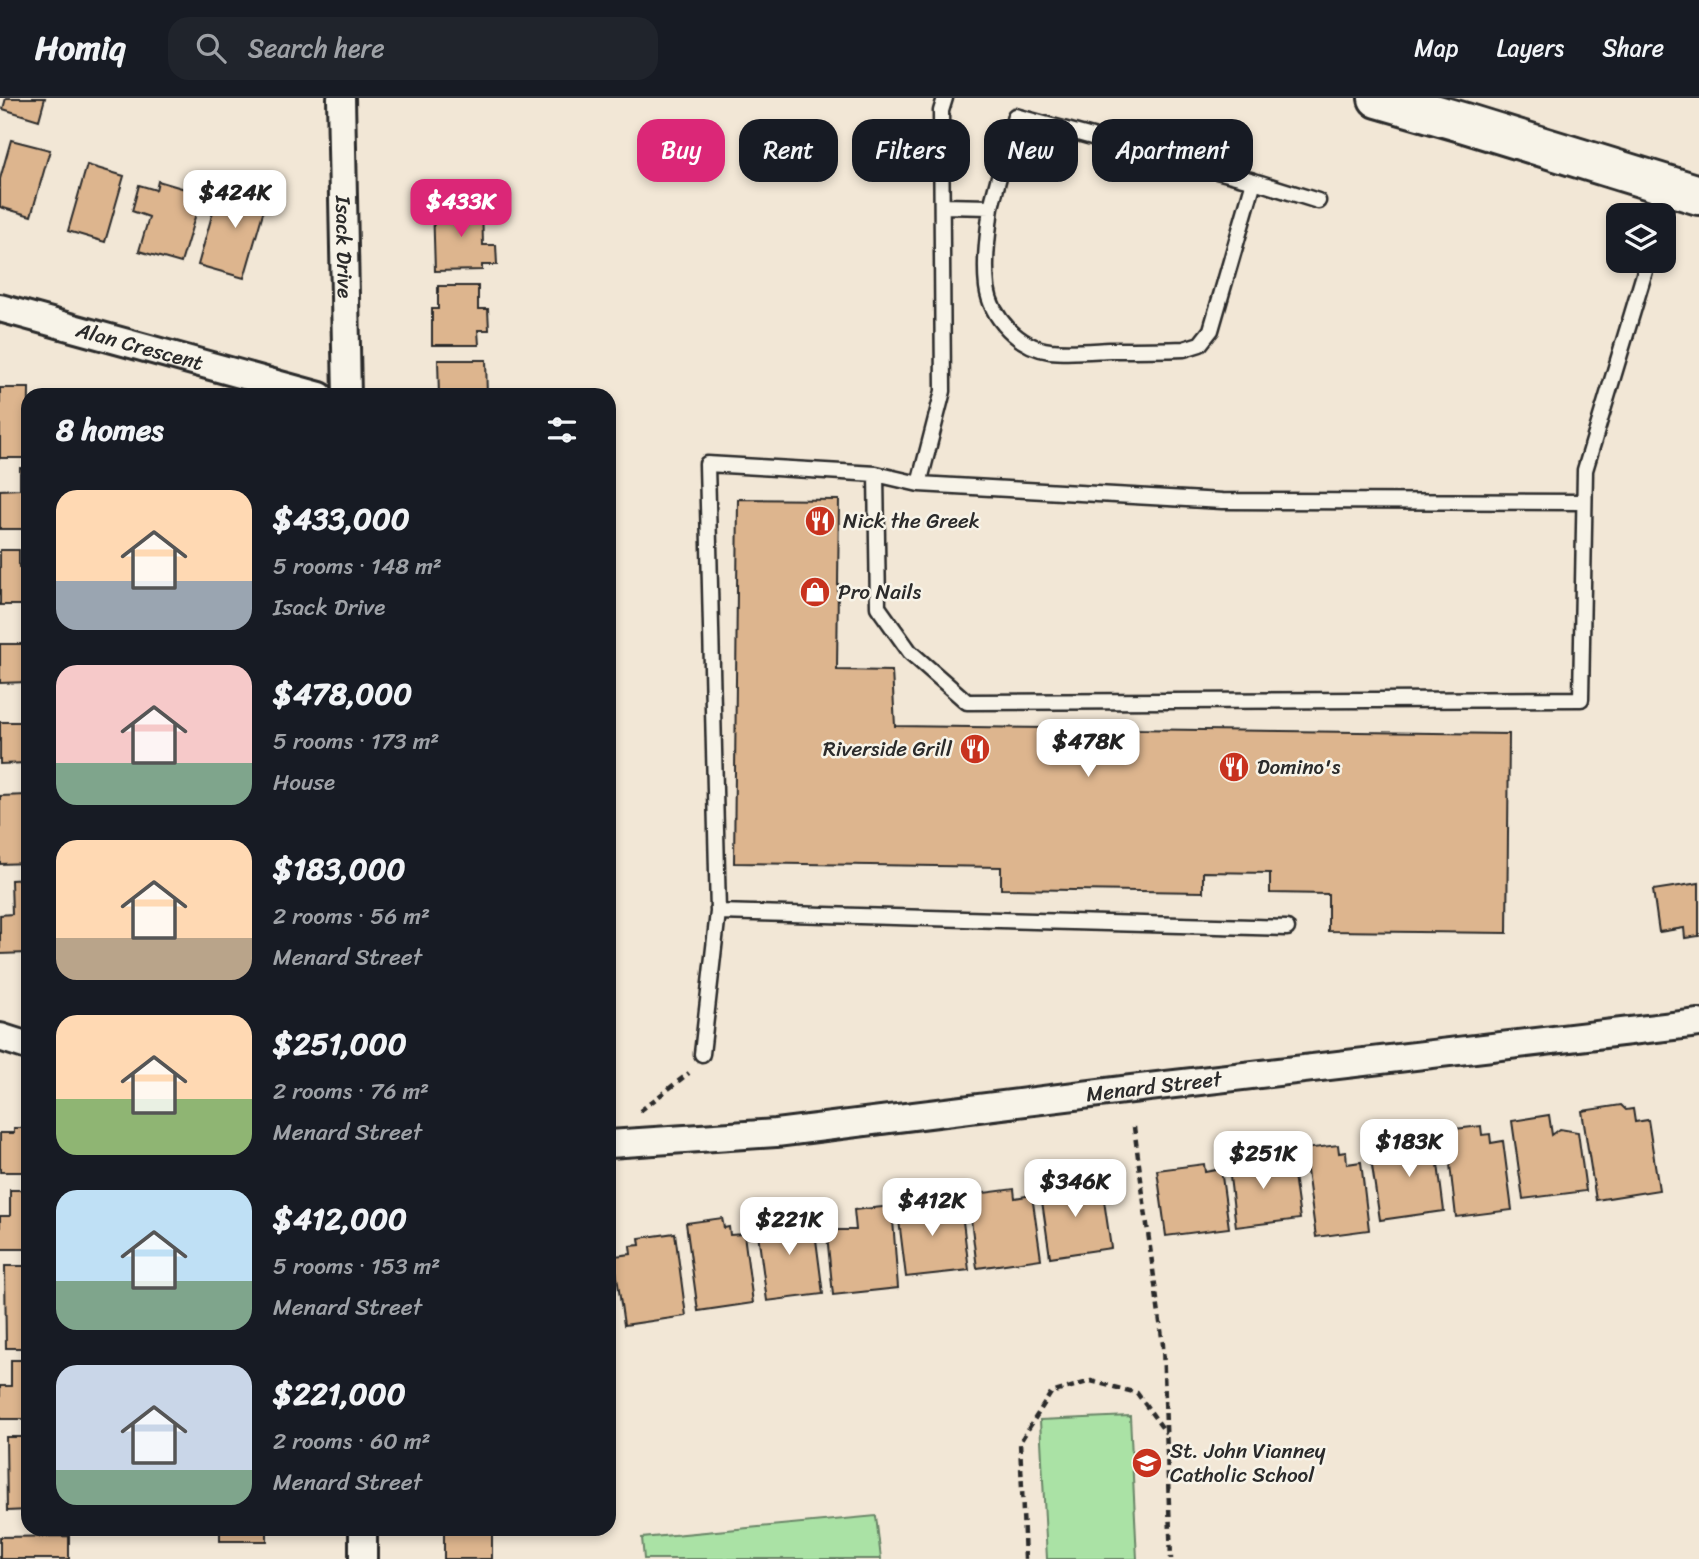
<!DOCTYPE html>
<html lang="en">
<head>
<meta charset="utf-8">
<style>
	body { margin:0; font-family:Sriracha,sans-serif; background:#20242c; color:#f1f3f6; height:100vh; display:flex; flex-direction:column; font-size:26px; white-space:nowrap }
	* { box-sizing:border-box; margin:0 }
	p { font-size:23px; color:#9ea1a6 }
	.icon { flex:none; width:38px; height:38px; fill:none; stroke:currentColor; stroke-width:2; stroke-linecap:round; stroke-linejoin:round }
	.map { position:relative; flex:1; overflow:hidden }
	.details { position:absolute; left:21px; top:290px; width:595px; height:1148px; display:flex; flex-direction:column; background:#171b24; border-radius:21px; box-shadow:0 4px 10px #0003 }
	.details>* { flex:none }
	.banner { position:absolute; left:637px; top:21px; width:665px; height:63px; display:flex; gap:14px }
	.fabs { position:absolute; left:1606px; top:105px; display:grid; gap:14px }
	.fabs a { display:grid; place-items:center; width:70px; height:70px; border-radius:14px; background:#171b24; box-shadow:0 4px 10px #0003; font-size:35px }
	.price { position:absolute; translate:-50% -60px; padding:0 16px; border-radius:14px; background:#fff; color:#222; font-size:23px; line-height:46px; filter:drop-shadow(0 2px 4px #0008) }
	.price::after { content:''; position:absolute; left:50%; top:42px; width:21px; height:16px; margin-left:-10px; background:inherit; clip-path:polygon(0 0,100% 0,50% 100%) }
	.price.current { background:#db2777; color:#fff }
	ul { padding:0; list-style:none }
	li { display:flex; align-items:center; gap:21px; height:175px; padding:0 35px }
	li span { display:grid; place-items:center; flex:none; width:196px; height:140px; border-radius:21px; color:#555 }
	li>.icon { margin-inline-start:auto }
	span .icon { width:84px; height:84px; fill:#fffc; stroke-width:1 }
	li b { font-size:30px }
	h2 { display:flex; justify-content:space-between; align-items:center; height:84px; padding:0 35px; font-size:30px }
	.chip { padding:0 24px; border-radius:21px; background:#171b24; box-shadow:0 4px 10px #0003; font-size:24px; line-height:63px }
	.chip.current { background:#db2777; color:#fff }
	header { display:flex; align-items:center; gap:42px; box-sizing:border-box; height:98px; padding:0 35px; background:#171b24; border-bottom:2px solid #363941 }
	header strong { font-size:33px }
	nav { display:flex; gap:38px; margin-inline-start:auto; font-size:24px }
	.search { width:490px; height:63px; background:#20242c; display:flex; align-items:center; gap:18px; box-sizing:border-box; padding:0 24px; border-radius:21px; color:#9ea1a6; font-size:26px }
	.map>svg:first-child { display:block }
	.green { fill:#aae2a5; stroke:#6a8668; stroke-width:2 }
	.building { fill:#ddb58e; stroke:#2b2b2b; stroke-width:2 }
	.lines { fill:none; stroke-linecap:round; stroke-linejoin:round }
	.lane-casing { stroke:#2b2b2b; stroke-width:19 }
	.street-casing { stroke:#2b2b2b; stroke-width:32 }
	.secondary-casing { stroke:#2b2b2b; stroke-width:44 }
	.path { stroke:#2b2b2b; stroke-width:4.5; stroke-dasharray:7 5; stroke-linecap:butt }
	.lane { stroke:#f7f3e8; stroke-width:14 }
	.street { stroke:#f7f3e8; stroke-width:26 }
	.secondary { stroke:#f7f3e8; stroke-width:38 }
	.labels { text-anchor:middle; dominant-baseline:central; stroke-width:5; stroke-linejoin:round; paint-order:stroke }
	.street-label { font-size:21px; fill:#2b2b2b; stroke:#f7f3e8 }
	.poi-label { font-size:21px; fill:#2b2b2b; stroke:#f7f3e8; text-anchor:start }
</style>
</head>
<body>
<header>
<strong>Homiq</strong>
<div class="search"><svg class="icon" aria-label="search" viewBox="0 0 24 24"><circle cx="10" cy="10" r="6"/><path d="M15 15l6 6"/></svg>Search here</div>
<nav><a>Map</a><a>Layers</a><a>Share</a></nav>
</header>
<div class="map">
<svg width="1699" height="1461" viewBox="0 0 1699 1461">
	<rect width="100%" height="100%" fill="#f2e7d6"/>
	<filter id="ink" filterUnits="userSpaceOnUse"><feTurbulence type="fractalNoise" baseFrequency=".0143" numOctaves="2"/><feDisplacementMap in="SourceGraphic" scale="14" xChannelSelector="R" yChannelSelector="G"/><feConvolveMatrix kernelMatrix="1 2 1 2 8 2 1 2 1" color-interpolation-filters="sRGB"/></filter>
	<g filter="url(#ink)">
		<path class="green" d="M1130,1318L1137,1461H1047L1040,1322Z
			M876,1418L881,1461H644L642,1440Z"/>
		<path class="building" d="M6,0H45L39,22L3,11Z
			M11,42L50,52L31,118L0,109V81Z
			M87,67L124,78L105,144L68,133Z
			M158,83L202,96L181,165L139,153L149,119L132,113L139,87L156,92Z
			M246,83L276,92L271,112L264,111L244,180L198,167L218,96L241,102Z
			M482,106L483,147H496L497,167H482V172L435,173L433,107Z
			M438,188H478V211H488L489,232H478L479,247H432V211H438Z
			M438,262H486L487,298H439Z
			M0,290H29L28,360H0Z
			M20,370H28V431H0V392L20,391Z
			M738,401L839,402L837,572L892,573L895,628L1509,636L1507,835L1328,833V796L1270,795V775L1203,774V794L1001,791V769L734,765Z
			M0,452H19V469H28V507H0Z
			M0,546H28V584L0,585Z
			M0,624H28V665L0,666Z
			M28,697V765L0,766V698Z
			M28,781V855L0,856V817L12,816L11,782Z
			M1699,785V838L1685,840L1684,830L1659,834L1653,792Z
			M1621,1007L1626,1012L1633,1011L1635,1024L1648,1022L1659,1092L1596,1102L1582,1013Z
			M1549,1017L1552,1037L1560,1031L1578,1034L1586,1093L1523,1101L1512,1023Z
			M1481,1028L1482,1037L1490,1036L1491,1045L1503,1043L1512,1112L1456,1119L1446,1032Z
			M14,1030H28V1074H0V1035H14Z
			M1434,1035L1444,1113L1380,1122L1371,1061L1378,1057L1377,1053L1388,1051L1392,1059L1402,1058L1400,1039Z
			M1338,1047L1339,1055L1346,1054L1347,1066L1361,1064L1369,1132L1316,1139L1304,1051Z
			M1275,1056L1276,1064L1292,1062L1300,1121L1236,1129L1228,1062Z
			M1204,1066L1205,1074L1221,1071L1229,1130L1166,1138L1157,1072Z
			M1085,1082L1087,1091L1102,1089L1111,1150L1050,1159L1040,1089Z
			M1014,1091L1015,1100L1032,1097L1041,1161L977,1170L968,1097Z
			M10,1092H28V1151H0V1118H10Z
			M943,1101L944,1109L961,1107L969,1172L906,1179L897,1106Z
			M892,1108L898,1190L833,1197L827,1137L833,1132H856L854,1112Z
			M795,1114L796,1119H801L802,1128L814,1126L823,1196L767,1203L756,1120Z
			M722,1120L724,1130L729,1129L730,1137L744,1136L753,1205L698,1213L686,1125Z
			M675,1135L686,1218L624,1227L614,1158L631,1156L630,1148L640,1147L639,1140Z
			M5,1168H28V1250H6Z
			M11,1262H28V1321H0V1288H11Z
			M6,1339H28V1412L7,1413Z
			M220,1432H267V1443H220Z
			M444,1432H492V1461H444Z
			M69,1438V1461H0V1439Z"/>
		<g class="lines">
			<g class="lane-casing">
				<path id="lane" d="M942,108L991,109L1015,18L1254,83L1318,103
					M991,109C988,136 984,162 987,189C991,220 1019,249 1050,253C1069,255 1090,253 1109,252C1134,252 1159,252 1184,251L1200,246L1211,232L1254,83
					M1662,117L1671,88
					M876,376L878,509L910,554L967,604L1581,601L1585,372L1648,163
					M919,386L943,293L941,13L945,0
					M718,814L1287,830
					M702,956L718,814L707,366L876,376L919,386L1222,403L1584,404"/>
			</g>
			<g class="street-casing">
				<g id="street">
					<path id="s1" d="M341,0L347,298"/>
					<path id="s2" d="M0,210L320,298"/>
					<path d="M0,939L28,948"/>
					<path id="s3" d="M609,1046L776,1035L1123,992L1699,925"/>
					<path d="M363,1432V1461"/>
				</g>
			</g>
			<g class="secondary-casing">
				<path id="secondary" d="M1378,0L1465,25L1699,97"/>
			</g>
			<path class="path" d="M640,1013L689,975
				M1134,1029L1163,1247L1171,1461
				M1025,1461L1020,1344L1051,1295L1091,1283L1137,1295L1166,1335"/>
			<use href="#lane" class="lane"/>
			<use href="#street" class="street"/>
			<use href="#secondary" class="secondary"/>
		</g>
	</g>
	<defs>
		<g id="restaurant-disc" transform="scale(1.575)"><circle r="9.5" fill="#c8321e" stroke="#f7f3e8"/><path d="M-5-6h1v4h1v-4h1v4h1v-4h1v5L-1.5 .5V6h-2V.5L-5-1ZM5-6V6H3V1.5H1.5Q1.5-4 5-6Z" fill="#fff"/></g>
		<g id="shop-disc" transform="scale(1.575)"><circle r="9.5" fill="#c8321e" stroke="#f7f3e8"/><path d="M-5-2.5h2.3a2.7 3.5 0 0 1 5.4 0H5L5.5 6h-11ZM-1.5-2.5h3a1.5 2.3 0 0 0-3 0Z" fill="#fff"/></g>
		<g id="school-disc" transform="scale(1.575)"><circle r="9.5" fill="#c8321e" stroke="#f7f3e8"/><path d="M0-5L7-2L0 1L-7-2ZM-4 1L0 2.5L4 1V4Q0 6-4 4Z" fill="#fff"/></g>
	</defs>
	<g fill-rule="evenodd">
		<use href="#restaurant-disc" x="820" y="423"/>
		<use href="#shop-disc" x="815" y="494"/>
		<use href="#restaurant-disc" x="975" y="651"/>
		<use href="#restaurant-disc" x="1234" y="669"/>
		<use href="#school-disc" x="1147" y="1365"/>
	</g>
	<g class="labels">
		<g class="street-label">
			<text stroke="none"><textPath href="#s1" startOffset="149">Isack Drive</textPath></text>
			<text stroke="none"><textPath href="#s2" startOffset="145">Alan Crescent</textPath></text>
			<text stroke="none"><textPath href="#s3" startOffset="548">Menard Street</textPath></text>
		</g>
		<g class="poi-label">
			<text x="843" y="423">Nick the Greek</text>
			<text x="838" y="494">Pro Nails</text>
			<text x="952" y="651" text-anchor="end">Riverside Grill</text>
			<text x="1257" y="669">Domino's</text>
			<text x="1170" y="1353">St. John Vianney<tspan x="1170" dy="24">Catholic School</tspan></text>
		</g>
	</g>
</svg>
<div class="fabs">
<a><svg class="icon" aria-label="layers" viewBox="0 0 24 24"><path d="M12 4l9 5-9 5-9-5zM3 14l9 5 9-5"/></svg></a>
</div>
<b class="price" style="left:235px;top:132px">$424K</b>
<b class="price current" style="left:461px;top:141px">$433K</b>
<b class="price" style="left:1088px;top:681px">$478K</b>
<b class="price" style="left:1409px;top:1081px">$183K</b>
<b class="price" style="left:1263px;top:1093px">$251K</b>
<b class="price" style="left:1075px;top:1121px">$346K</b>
<b class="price" style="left:932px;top:1140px">$412K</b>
<b class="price" style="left:789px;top:1159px">$221K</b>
<div class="banner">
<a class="chip current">Buy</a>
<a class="chip">Rent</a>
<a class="chip">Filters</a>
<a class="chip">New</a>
<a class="chip">Apartment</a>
</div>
<section class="details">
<h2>8 homes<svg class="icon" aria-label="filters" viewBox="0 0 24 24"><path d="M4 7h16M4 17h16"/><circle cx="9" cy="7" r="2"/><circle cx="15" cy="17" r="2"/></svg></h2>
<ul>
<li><span style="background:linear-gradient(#ffd9b3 65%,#9aa5b1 0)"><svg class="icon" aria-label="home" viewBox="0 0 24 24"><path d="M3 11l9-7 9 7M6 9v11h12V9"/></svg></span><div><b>$433,000</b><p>5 rooms · 148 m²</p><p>Isack Drive</p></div></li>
<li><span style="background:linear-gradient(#f6c9c9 70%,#7fa58c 0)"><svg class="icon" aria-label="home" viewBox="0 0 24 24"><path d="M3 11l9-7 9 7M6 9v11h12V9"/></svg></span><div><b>$478,000</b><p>5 rooms · 173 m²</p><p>House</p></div></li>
<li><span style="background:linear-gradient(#ffd9b3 70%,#b9a48a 0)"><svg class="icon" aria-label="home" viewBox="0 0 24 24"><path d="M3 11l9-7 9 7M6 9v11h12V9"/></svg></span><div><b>$183,000</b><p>2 rooms · 56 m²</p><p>Menard Street</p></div></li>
<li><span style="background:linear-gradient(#ffd9b3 60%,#8fb573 0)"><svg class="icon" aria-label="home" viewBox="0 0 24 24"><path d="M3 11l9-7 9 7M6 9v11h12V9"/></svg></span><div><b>$251,000</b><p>2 rooms · 76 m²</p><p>Menard Street</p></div></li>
<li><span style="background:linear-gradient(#bfe0f5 65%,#7fa58c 0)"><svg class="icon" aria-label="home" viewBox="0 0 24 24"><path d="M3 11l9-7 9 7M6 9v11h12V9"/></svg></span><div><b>$412,000</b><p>5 rooms · 153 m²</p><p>Menard Street</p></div></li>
<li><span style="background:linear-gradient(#c9d6e8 75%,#7fa58c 0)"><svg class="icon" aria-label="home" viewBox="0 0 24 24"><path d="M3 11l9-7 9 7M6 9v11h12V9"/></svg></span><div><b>$221,000</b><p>2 rooms · 60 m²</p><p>Menard Street</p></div></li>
</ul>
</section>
</div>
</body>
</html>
